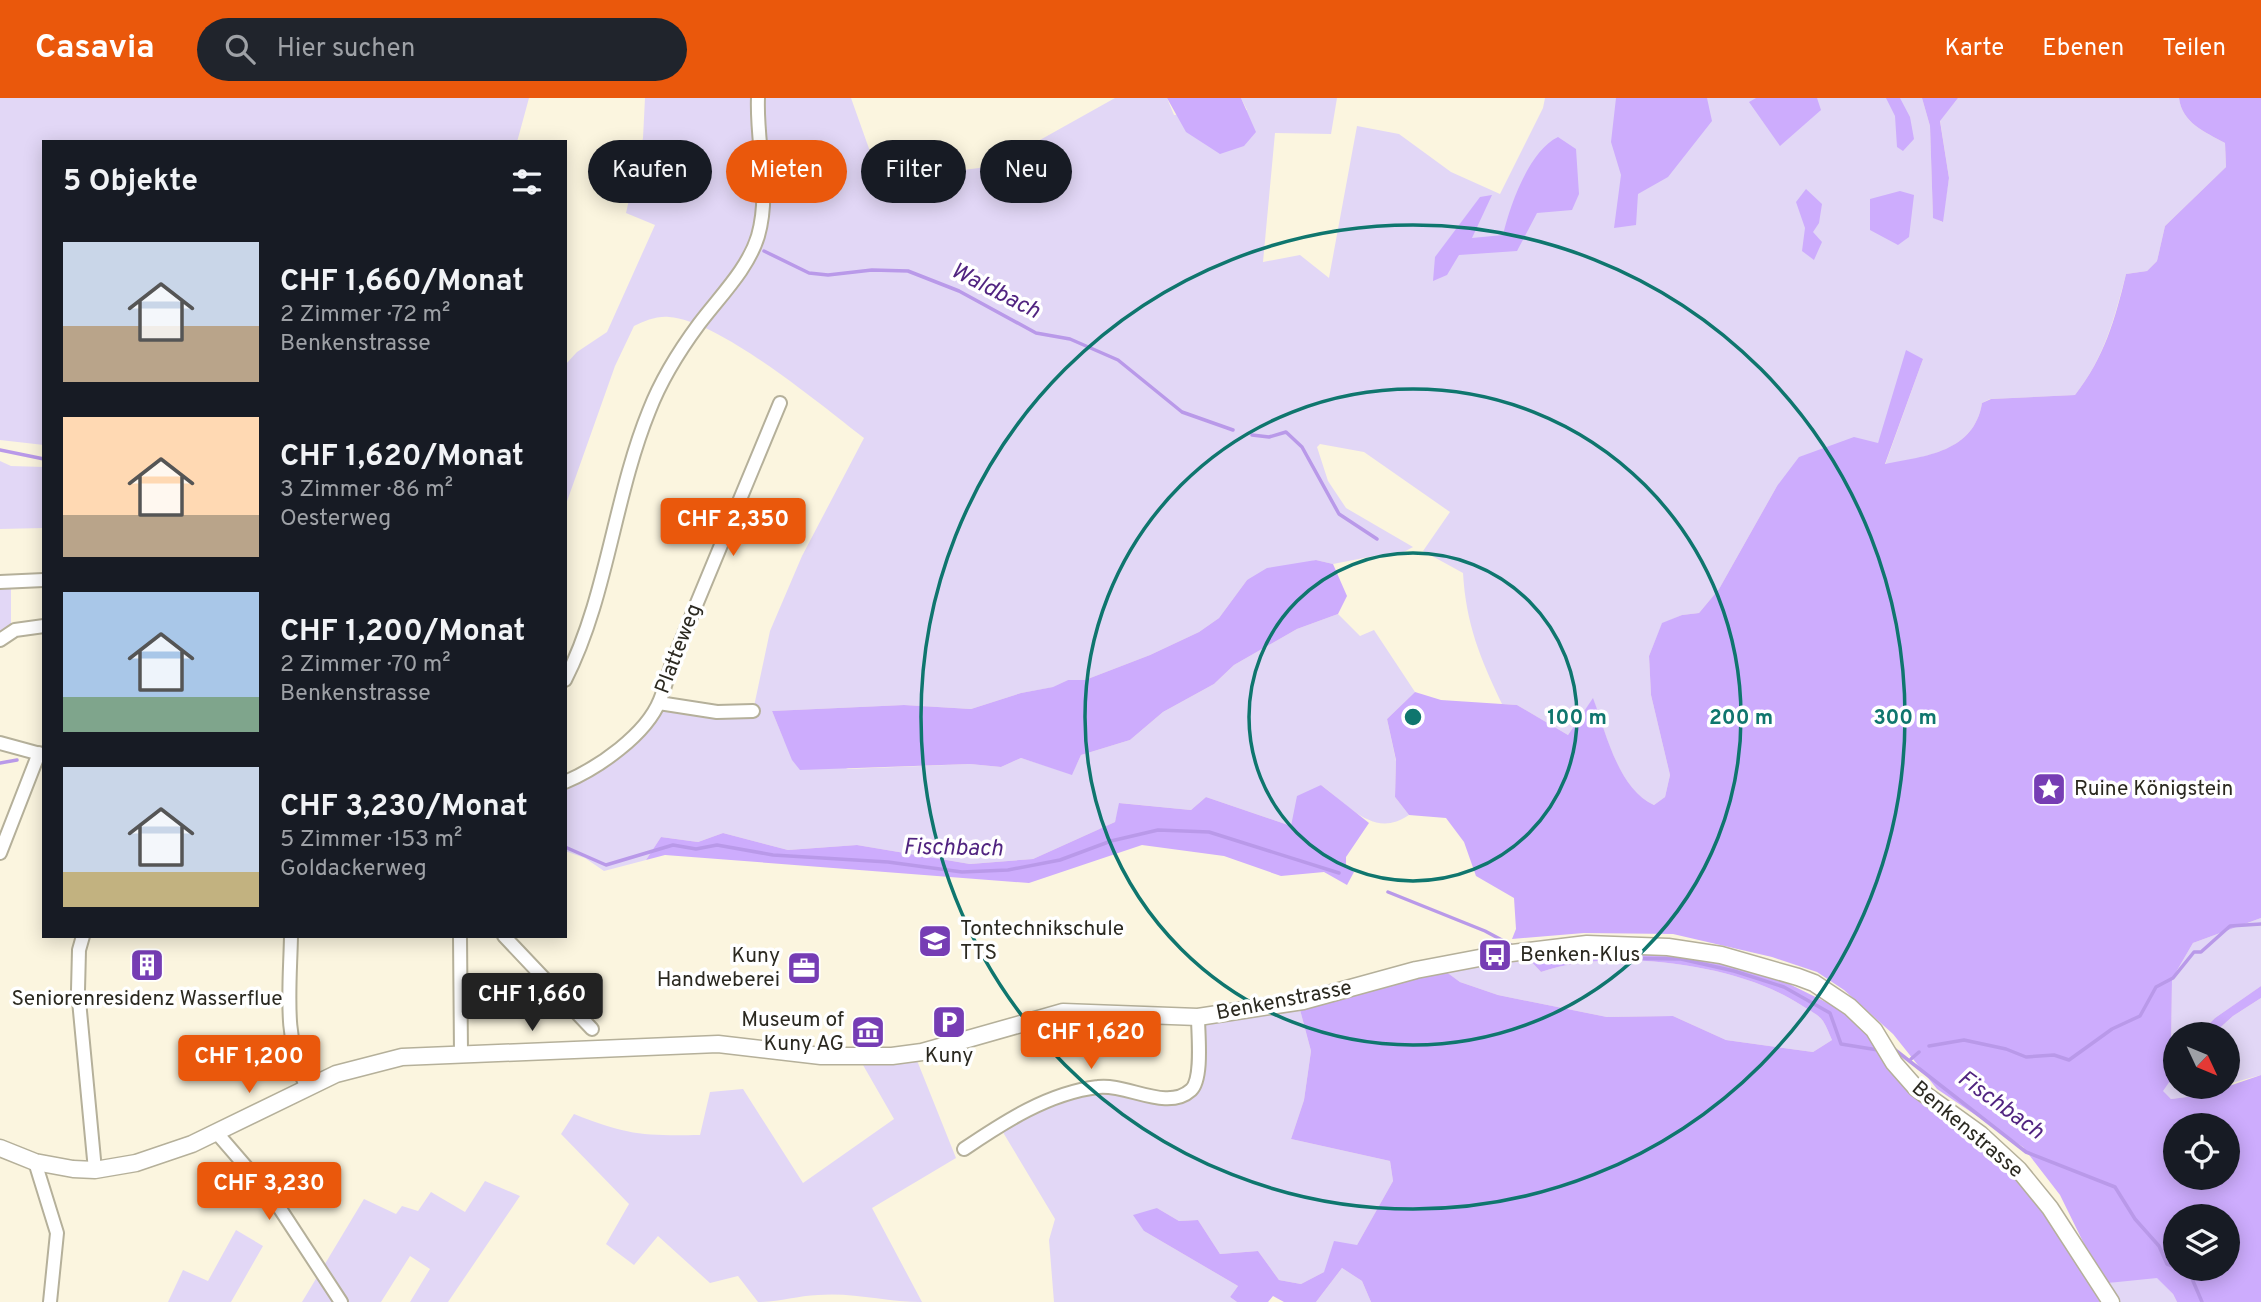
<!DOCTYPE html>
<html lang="de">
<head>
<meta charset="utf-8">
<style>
	body { margin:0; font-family:Overpass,sans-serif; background:#20242c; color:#f1f3f6; height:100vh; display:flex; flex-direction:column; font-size:26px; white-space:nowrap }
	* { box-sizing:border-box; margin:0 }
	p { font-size:23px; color:#9ea1a6 }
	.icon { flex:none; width:38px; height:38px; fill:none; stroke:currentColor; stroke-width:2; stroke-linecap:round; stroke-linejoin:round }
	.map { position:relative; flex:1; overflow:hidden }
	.details { position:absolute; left:42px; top:42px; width:525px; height:798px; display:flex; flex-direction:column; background:#171b24; border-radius:0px; box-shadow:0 4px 18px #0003 }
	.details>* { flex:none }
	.guide { position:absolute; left:588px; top:42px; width:665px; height:63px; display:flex; gap:14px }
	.needle { width:46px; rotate:134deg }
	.controls { position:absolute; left:2163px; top:924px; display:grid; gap:14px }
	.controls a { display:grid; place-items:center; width:77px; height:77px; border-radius:50%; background:#171b24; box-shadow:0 4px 18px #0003; font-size:35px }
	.price { position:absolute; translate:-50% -60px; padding:0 16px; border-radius:7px; background:#ea580c; color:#fff; font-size:23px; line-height:46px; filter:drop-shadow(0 2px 4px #0008) }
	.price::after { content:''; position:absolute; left:50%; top:42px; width:21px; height:16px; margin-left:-10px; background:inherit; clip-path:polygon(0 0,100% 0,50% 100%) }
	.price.on { background:#222; color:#fff }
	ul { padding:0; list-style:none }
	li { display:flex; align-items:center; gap:21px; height:175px; padding:0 21px }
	li span { display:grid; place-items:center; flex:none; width:196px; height:140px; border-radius:0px; color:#555 }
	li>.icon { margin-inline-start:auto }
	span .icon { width:84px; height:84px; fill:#fffc; stroke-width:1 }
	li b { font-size:30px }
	h2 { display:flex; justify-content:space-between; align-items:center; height:84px; padding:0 21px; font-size:30px }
	.pill { padding:0 24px; border-radius:32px; background:#171b24; box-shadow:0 4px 18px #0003; font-size:24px; line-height:63px }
	.pill.on { background:#ea580c; color:#fff }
	header { display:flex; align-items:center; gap:42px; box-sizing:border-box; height:98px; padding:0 35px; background:#ea580c; color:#fff }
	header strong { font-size:33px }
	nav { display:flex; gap:38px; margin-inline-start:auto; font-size:24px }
	.search { width:490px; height:63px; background:#20242c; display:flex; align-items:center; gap:18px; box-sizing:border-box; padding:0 24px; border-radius:38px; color:#9ea1a6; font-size:26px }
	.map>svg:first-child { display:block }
	.green { fill:#e2d7f6 }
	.forest { fill:#cdacfd; fill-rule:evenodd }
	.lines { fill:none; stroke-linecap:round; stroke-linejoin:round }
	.stream { stroke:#b999e9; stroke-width:3.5 }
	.minor-casing { stroke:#b5b09a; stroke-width:16 }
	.tertiary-casing { stroke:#b5b09a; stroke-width:19 }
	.minor { stroke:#fff; stroke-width:12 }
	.tertiary { stroke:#fff; stroke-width:16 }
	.ring { fill:none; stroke:#0f766e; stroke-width:3.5 }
	.labels { text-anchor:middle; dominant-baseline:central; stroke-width:7; stroke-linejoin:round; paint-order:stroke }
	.street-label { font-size:21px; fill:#2b2920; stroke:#fff }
	.poi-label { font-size:21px; fill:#2b2920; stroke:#fff; text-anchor:start }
	.water-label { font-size:23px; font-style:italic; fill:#512480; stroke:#fff }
	.centre { fill:#0f766e; stroke:#fff; stroke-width:3.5 }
	.ring-label { font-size:21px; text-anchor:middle; font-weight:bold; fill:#0f766e; stroke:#fff; stroke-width:7; stroke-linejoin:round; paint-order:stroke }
</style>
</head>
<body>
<header>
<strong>Casavia</strong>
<div class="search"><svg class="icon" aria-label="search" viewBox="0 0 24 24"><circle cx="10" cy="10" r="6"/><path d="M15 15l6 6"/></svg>Hier suchen</div>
<nav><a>Karte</a><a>Ebenen</a><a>Teilen</a></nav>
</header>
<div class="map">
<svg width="2261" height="1204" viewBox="0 0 2261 1204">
	<rect width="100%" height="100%" fill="#fbf5df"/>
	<path class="green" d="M0,0H529L517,44H44V347L0,342Z
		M645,0H851L883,90L916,78L979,70L1031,47L1115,0H1167L1174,17L1247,12L1241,0H1337L1331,36L1275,35L1263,164L1300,157L1329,180L1357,28L1399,36L1451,74L1500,96L1543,10L1545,0H1922L1930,28L1933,119L1942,124L1949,80L1940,22L1958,0H2179C2182,25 2205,34 2225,45L2226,69L2165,128L2157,163L2147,173L2126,176C2114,222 2104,260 2075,297L1990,301L1982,305C1974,354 1926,358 1885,367L1923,261L1878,345L1777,388L1719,491L1699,515L1682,517L1662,526L1649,558L1651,597L1670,677L1665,699L1654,707C1618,691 1606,635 1593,601L1568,637L1517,607L1502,606C1480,560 1466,526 1463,475L1423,453L1450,414L1364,354L1320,346L1317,349L1328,383L1346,410L1413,449L1398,457H1379L1333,466L1316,462L1247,482L1219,520L1199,534L1150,557L1085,582H1068L1054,589L1021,595L971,611L904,607L772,613L784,642L848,671L970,666L1001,669L1021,660L1072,676L1081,657L1130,642L1163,614L1214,586L1234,567L1297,531L1338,516L1360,538L1374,532L1415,594L1387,621L1396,663L1395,699L1409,717C1374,741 1350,708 1321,687L1291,728L1206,699L1191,712L1120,705L1115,724L1033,761L970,766L857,747L788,752L723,735L698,744L661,739L646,762L604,773L585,760L565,753V684L604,665L659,605L753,613L770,533L802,458L864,340C821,307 721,223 669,219C656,218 645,223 634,228L615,268L565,409V267L577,254L607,234L655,127L626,115L643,40Z
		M0,363L11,368L44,369V430L0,431Z
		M0,488H11V529L0,537Z
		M2261,820V888L2215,920L2199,936H2175V955L2171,958L2172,881L2193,845Z
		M1527,859L1541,874C1612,849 1739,866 1801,907C1808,912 1818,916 1823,923C1827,929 1829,936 1832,942L1813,954L1726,942L1673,918L1607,919L1498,897L1460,884L1445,873Z
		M2261,900V977L2228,986V936H2213L2233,918Z
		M1299,908L1311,953L1304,1002L1291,1041L1390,1063L1393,1083L1357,1147L1324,1174L1301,1186L1279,1182L1258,1153L1220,1156L1198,1122L1179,1123L1157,1110L1144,1133L1238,1188L1230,1199L1237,1204H1054L1049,1142L1055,1121L1001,1031L1038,1010L1093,993L1188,999L1200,984L1204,924Z
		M914,955L956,1060L872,1110L922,1204C887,1204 853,1194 818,1197C797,1198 778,1204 758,1204L738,1178L710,1185L658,1138L634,1167L606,1146L629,1106L561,1036L574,1016C626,1037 644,1038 700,1037L710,994L743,991L803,1085L894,1021L859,960Z
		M2175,976V989H2221L2203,997L2171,1001L2162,993Z
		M485,1083L520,1098L448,1204H410L430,1171L410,1158L381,1204H302L364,1101L396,1116L402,1108L418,1113L431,1094L465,1114Z
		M236,1132L263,1148L231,1204H168L183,1172L208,1183Z
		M1342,1170L1362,1183L1371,1204H1316Z
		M2141,1180H2158L2173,1196L2177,1204H2120L2108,1185Z"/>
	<path class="forest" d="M1167,0H1241L1256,34L1244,48L1220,56L1186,34Z
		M1616,0H1707L1712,23L1668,79L1638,96L1636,127L1614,130L1621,77L1611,44Z
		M1756,0H1817L1821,12L1780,48L1749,4Z
		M1886,0H1900L1910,19L1914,41L1903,53L1897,49L1895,18Z
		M1922,0H1958L1940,23L1949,80L1943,124L1933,120L1930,28Z
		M2179,0H2261V820L2193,845L2172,881L2171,957L2175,955V976L2163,993L2171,1001L2203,997L2261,977V1204H2177L2173,1196L2157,1180L2108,1185L2090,1158L2060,1097L2023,1049L1937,991L1893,936L1844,892L1817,874L1772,859L1673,836L1584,835L1512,841L1516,831L1514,800L1476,778L1464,744L1446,720L1409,717L1395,699L1396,662L1387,621L1415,594L1441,602L1517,607L1568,637L1593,600C1606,634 1618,691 1654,707L1665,699L1670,677L1651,597L1649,558L1662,525L1682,517L1699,515L1719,491L1777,388L1799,359L1854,339L1878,345L1906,252L1923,261L1885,366C1926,358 1974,354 1982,305L1991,301L2075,297C2104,260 2115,222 2126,176L2147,173L2157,163L2165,128L2226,69L2225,45C2205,34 2182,25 2179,0ZM2175,1027H2228V1080H2175ZM2175,1118H2228V1171H2175Z
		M1558,39L1576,51L1579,96L1572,112L1537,115L1517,153L1459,157L1447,177L1433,183L1435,159L1480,99L1492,97L1472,140L1503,137C1510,107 1529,53 1558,39Z
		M1806,91L1822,106L1819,125L1813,134L1822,144L1814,162L1802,153L1805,130L1796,104Z
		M1900,93L1914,97L1909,139L1898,147L1870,132V101Z
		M1316,462L1333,466L1347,498L1338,516L1297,531L1234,567L1214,586L1163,614L1130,642L1081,657L1072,677L1021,660L1001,669L970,666L800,672L792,662L772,613L904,607L971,611L1021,595L1053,589L1068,582H1085L1150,557L1199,534L1219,520L1247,482L1267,470Z
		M1321,687L1369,725L1346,759V769L1354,774L1347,787L1324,774L1281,778L1224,758L1142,747L1029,785L665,757L646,762L661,739L698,744L723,735L788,752L857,747L970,766L1033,761L1115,724L1119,705L1191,712L1206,699L1291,728L1297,698Z
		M1580,851L1675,854L1771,877L1844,913L2021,1087L2062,1139L2100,1204H1371L1362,1183L1342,1170L1316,1204H1284L1273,1198L1268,1204H1237L1230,1199L1238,1188L1144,1133L1133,1117L1157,1110L1179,1123L1198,1122L1220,1156L1258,1153L1279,1182L1301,1186L1324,1174L1334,1143L1357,1147L1393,1083L1390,1063L1291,1041L1304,1002L1311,953L1299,908L1445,873L1460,884L1498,897L1607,919L1673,918L1726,942L1813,954L1832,942C1829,936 1827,929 1823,923C1818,916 1808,912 1801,907C1739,866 1612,849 1541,874L1527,859Z
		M2261,888V900L2233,918L2213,936H2199L2215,920Z"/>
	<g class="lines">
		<path class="stream" d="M764,153L809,175L828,177L872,172L908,173L959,193L1036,235L1070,241L1118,262L1182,314L1233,332
			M1252,337L1269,339L1286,334L1302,349L1339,416L1377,441
			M0,352L44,361
			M0,665L17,662
			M565,749L606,767L673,747L696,751L717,747L773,757L888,764L962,774L1008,772L1060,762L1111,743L1158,732L1209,734L1339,775
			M1388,794L1485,833L1513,848
			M1535,859L1681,861L1734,873L1784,889L1830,915L1841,946L1878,952
			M1929,948L1964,942L2006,951L2026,959L2054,957L2069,962L2112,931L2140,918L2156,889L2173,880L2194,854H2201L2230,828L2261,826
			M1894,951L2026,1054L2115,1089L2135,1121L2159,1148L2167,1166L2175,1169
			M1911,961L1919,954
			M2180,1171L2190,1176L2202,1204"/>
		<g class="minor-casing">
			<path id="minor" d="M0,484L44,482
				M0,542L15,532L44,528
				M565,582C607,500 614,399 649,313C661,282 679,253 699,226C720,198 748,171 758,138C771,93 756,45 758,0
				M659,605L717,614L753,613
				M0,645L44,657
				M565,684C598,670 646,637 660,602C665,590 668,577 672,565L780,305
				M0,755L39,655
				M83,838L79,852L78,892L95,1072
				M291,838C290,890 283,940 306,988
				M460,838L461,955
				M504,838L592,931
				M216,1034L273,1100L341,1204
				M964,1051C1004,1024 1048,995 1098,989C1126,985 1167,1014 1191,992C1203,981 1198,936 1198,919
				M35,1064L57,1135L50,1204"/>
		</g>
		<g class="tertiary-casing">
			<path id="tertiary" d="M0,1050L35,1064L73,1071L95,1072L136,1065L192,1046L336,976L402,959L718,946L821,958H892L922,954L1063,914L1198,919L1303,903L1416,872L1495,857L1587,846L1668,849L1721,857L1798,879L1814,885L1850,909L1874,932L1894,965L1916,990L1980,1036L2019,1072L2050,1110L2111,1204"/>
		</g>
		<use href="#minor" class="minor"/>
		<use href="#tertiary" class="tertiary"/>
	</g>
	<g class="ring">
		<circle cx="1413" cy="619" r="164"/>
		<circle cx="1413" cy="619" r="328"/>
		<circle cx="1413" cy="619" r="492"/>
	</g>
	<defs>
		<g id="sight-square" transform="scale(1.75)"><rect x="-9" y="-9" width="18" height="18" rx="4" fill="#763db4" stroke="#fff"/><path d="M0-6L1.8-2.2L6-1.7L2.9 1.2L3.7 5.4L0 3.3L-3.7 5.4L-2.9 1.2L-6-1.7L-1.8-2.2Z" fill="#fff"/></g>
		<g id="school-square" transform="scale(1.75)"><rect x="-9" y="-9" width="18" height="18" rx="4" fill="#763db4" stroke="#fff"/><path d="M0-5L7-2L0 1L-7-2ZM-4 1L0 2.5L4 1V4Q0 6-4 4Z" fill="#fff"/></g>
		<g id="bus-square" transform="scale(1.75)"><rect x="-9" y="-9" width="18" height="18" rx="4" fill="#763db4" stroke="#fff"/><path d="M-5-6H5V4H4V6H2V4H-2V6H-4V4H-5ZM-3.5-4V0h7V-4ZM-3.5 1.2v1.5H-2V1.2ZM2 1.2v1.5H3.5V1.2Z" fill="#fff"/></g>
		<g id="building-square" transform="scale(1.75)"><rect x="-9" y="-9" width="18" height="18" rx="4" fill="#763db4" stroke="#fff"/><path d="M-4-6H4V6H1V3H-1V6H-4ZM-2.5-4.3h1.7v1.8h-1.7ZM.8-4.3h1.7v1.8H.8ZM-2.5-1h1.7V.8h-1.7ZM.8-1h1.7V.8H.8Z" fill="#fff"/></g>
		<g id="office-square" transform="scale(1.75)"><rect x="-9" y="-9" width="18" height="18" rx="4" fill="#763db4" stroke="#fff"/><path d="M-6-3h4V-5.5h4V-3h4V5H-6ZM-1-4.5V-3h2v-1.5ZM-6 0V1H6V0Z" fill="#fff"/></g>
		<g id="parking-square" transform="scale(1.75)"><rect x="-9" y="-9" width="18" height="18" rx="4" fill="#763db4" stroke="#fff"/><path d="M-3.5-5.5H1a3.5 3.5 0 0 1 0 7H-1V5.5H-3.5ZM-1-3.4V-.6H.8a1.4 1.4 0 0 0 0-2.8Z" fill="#fff"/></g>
		<g id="museum-square" transform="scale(1.75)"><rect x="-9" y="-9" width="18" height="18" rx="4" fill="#763db4" stroke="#fff"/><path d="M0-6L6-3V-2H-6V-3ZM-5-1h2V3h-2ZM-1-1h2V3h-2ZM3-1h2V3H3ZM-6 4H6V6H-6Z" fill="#fff"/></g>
	</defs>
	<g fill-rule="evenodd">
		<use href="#sight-square" x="2049" y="691"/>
		<use href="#school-square" x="935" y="843"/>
		<use href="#bus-square" x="1495" y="857"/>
		<use href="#building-square" x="147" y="867"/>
		<use href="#office-square" x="804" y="870"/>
		<use href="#parking-square" x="949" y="924"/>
		<use href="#museum-square" x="868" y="934"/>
	</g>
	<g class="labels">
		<g class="street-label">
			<text transform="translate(679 551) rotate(-69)">Platteweg</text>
			<text transform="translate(1284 903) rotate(-11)">Benkenstrasse</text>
			<text transform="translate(1967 1032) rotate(40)">Benkenstrasse</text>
		</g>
		<g class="poi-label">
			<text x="2074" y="691">Ruine Königstein</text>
			<text x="960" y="831">Tontechnikschule<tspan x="960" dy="24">TTS</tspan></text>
			<text x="1520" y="857">Benken-Klus</text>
			<text x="780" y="858" text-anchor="end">Kuny<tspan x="780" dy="24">Handweberei</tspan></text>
			<text x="147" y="901" text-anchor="middle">Seniorenresidenz Wasserflue</text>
			<text x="844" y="922" text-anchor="end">Museum of<tspan x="844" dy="24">Kuny AG</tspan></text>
			<text x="949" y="958" text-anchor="middle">Kuny</text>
		</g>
		<g class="water-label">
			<text transform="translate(995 194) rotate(27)">Waldbach</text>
			<text transform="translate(953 751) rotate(1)">Fischbach</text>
			<text transform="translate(2000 1008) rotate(36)">Fischbach</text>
		</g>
	</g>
	<circle cx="1413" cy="619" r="10" class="centre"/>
	<g class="ring-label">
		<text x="1577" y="626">100 m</text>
		<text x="1741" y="626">200 m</text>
		<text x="1905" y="626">300 m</text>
	</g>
</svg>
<div class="controls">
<a><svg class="needle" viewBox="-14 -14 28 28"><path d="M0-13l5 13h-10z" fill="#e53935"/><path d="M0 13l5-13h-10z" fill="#9ea1a6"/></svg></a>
<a><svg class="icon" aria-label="locate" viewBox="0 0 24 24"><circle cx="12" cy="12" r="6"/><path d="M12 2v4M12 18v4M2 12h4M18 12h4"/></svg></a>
<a><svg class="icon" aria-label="layers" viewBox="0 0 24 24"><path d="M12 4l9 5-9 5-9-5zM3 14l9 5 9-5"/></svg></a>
</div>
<b class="price" style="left:733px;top:460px">CHF 2,350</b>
<b class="price on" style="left:532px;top:935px">CHF 1,660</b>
<b class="price" style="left:1091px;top:973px">CHF 1,620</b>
<b class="price" style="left:249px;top:997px">CHF 1,200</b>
<b class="price" style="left:269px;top:1124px">CHF 3,230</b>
<div class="guide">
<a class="pill">Kaufen</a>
<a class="pill on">Mieten</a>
<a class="pill">Filter</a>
<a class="pill">Neu</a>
</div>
<section class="details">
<h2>5 Objekte<svg class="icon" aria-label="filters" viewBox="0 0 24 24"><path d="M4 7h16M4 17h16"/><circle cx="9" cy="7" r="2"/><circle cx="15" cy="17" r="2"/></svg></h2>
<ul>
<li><span style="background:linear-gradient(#c9d6e8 60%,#b9a48a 0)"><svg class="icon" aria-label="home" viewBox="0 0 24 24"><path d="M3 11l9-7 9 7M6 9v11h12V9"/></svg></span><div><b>CHF 1,660/Monat</b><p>2 Zimmer · 72 m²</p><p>Benkenstrasse</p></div></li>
<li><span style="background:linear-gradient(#ffd9b3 70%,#b9a48a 0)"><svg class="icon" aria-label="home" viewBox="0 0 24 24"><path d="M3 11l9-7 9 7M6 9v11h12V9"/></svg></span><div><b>CHF 1,620/Monat</b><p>3 Zimmer · 86 m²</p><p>Oesterweg</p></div></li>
<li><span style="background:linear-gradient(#a9c7e8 75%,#7fa58c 0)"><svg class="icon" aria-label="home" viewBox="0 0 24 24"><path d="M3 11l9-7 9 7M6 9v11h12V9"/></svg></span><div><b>CHF 1,200/Monat</b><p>2 Zimmer · 70 m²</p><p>Benkenstrasse</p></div></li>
<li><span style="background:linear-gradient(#c9d6e8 75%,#c2b280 0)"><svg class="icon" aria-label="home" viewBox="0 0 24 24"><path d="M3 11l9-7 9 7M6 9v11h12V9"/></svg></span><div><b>CHF 3,230/Monat</b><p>5 Zimmer · 153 m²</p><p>Goldackerweg</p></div></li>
</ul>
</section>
</div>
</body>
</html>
